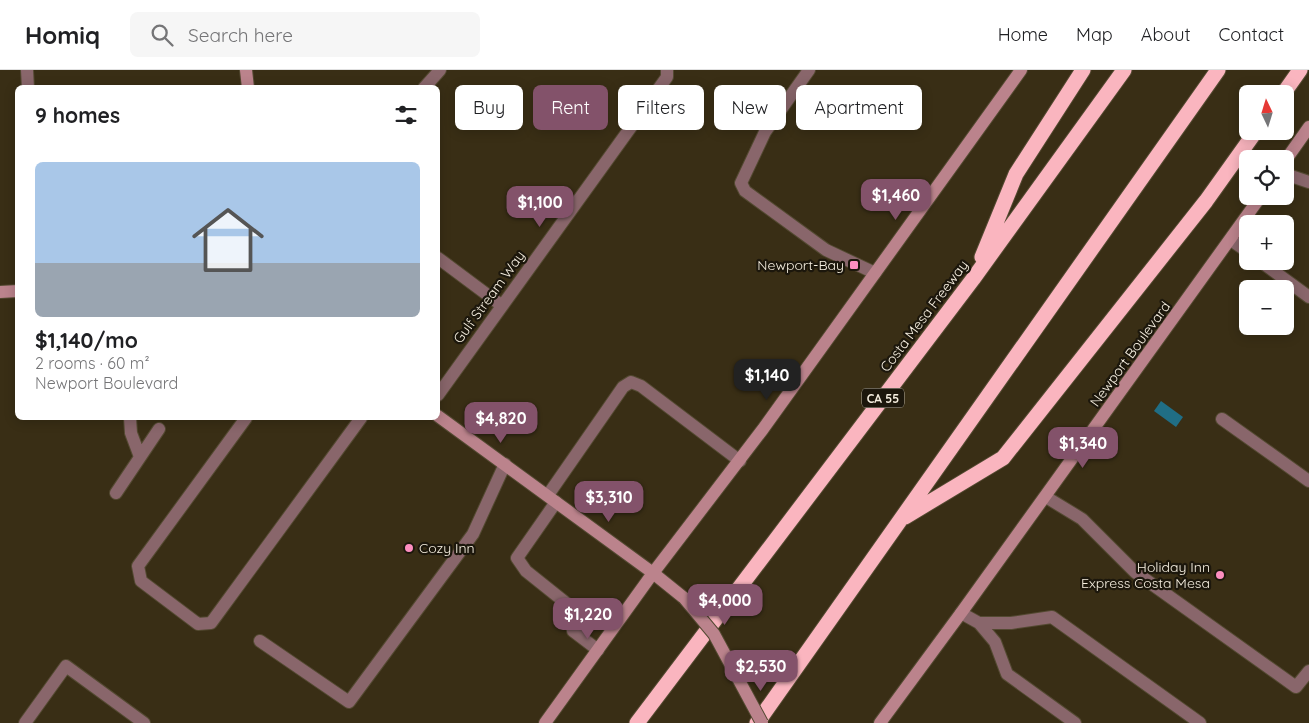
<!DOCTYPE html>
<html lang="en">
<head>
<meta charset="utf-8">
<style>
	body { margin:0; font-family:Quicksand,sans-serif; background:#f6f6f6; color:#202124; height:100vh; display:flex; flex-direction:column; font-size:19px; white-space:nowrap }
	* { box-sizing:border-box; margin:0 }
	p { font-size:16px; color:#757577 }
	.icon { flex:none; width:28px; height:28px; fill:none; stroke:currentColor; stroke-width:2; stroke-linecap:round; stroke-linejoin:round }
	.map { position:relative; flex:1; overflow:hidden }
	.details { position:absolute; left:15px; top:15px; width:425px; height:335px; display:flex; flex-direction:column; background:#fff; border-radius:8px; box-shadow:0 2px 12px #0003 }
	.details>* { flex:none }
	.top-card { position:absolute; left:455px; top:15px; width:475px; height:45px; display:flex; gap:10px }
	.needle { width:32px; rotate:356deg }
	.buttons { position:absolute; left:1239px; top:15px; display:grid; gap:10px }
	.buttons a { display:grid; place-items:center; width:55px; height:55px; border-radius:8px; background:#fff; box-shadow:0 2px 12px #0003; font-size:25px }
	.price { position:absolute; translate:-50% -42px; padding:0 11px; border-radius:10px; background:#83526a; color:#fff; font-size:16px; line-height:32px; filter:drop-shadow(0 1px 2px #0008) }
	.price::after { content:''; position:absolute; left:50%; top:30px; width:15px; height:11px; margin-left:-8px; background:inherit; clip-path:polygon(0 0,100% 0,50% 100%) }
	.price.on { background:#222; color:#fff }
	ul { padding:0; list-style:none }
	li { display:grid; align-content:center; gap:10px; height:265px; padding:0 20px }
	li span { display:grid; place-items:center; height:155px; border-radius:8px; color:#555 }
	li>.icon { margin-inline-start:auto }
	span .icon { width:90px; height:90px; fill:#fffc; stroke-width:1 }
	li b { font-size:21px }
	h2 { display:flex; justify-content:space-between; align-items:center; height:60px; padding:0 20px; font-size:21px }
	.pill { padding:0 18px; border-radius:8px; background:#fff; box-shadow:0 2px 12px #0003; font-size:18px; line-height:45px }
	.pill.on { background:#83526a; color:#fff }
	header { display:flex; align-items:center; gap:30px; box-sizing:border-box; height:70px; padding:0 25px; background:#fff; border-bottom:1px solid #e0e0e0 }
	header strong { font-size:24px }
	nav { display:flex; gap:28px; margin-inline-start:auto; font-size:18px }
	.search { width:350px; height:45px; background:#f6f6f6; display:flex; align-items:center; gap:12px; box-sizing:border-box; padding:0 18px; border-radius:8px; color:#757577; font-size:19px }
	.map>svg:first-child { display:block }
	.water { fill:#206e85 }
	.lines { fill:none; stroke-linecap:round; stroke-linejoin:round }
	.lane-casing { stroke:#534931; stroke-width:14 }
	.street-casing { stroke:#534931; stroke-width:14 }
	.secondary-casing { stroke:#534931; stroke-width:14 }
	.highway-casing { stroke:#534931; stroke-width:17 }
	.lane { stroke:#89666b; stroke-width:12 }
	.street { stroke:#89666b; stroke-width:12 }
	.secondary { stroke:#bb838c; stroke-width:12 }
	.highway { stroke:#fab5bf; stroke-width:15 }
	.secondary-bridge-casing { stroke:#534931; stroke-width:14; stroke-linecap:butt }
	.secondary-bridge { stroke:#bb838c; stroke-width:12 }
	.poi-dot { fill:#fd8ebf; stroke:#1c170c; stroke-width:2 }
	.labels { text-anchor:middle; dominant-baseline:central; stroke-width:4.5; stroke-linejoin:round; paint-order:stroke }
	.shield { fill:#1c170c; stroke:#b5aea0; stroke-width:1 }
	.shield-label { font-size:12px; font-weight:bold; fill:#f6efe0 }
	.poi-label { font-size:14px; fill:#f6efe0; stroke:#1c170c; text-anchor:end }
	.street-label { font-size:14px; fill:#f6efe0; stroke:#1c170c }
</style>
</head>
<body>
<header>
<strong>Homiq</strong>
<div class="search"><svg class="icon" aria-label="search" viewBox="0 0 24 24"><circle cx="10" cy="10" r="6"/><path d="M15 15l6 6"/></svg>Search here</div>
<nav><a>Home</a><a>Map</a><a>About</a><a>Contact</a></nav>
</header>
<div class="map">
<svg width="1309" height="653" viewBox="0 0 1309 653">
	<rect width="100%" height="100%" fill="#392e15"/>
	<path class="water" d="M1161,331L1183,347L1176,357L1154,341Z"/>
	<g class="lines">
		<g class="lane-casing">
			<path id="lane" d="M27,0L28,18
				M809,0L765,62L741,113L745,121L826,180L875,203
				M1285,104L1309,112
				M130,348L131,363L140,387
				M246,348L138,496L141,511L198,554L211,553L361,348
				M1222,349L1309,411
				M116,423L159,359
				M548,425L623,317L631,312L641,316L740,391
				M1046,427L1082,449L1135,502L1296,617L1309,601
				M556,432L517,488L526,501L566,533L570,541L573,561L598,580
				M961,543L979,553L995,572L1007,604L1075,653
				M979,553H1011L1052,547L1200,653
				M260,571L349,632L473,464L505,394
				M25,653L66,596L144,653"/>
		</g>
		<g class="street-casing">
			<path id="street" d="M424,18L440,0
				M1231,170L1248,182
				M438,188L501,235
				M1260,191L1309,227
				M438,325L667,7V0"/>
		</g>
		<g class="secondary-casing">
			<path id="secondary" d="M246,0L248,18
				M1285,91L1309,57
				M0,222L18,221
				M438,346L653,503L684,528
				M545,653L653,503L763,359L1021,0
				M880,653L961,543L1261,126"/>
		</g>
		<g class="highway-casing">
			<path id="highway" d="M1283,24L1300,0
				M982,187L1016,104L1083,0
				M905,447L1003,388L1206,131L1256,61
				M637,653L973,209L1124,0
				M757,653C910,435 1065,218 1218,0"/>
		</g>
		<use href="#lane" class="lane"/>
		<use href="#street" class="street"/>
		<use href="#secondary" class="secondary"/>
		<use href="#highway" class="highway"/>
		<g class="secondary-bridge-casing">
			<path id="secondary-bridge" d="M684,528L714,564L762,653"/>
		</g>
		<use href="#secondary-bridge" class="secondary-bridge"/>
	</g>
	<g class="poi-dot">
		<rect x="849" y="190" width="10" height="10" rx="2.5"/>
		<circle cx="409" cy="478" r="5"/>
		<circle cx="1220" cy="505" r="5"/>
	</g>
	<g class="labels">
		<rect class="shield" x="862" y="318.5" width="42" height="19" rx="4"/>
		<g class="shield-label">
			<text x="883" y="328">CA 55</text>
		</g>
		<g class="poi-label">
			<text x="844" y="195">Newport-Bay</text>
			<text x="419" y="478" text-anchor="start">Cozy Inn</text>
			<text x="1210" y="497">Holiday Inn<tspan x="1210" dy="16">Express Costa Mesa</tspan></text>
		</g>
		<g class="street-label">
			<text transform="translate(489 227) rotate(-54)">Gulf Stream Way</text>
			<text transform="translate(924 246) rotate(-53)">Costa Mesa Freeway</text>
			<text transform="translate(1130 284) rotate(-54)">Newport Boulevard</text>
		</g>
	</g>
</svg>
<div class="buttons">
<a><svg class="needle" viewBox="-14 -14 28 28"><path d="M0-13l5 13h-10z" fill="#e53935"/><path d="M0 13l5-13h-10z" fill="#757577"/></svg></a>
<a><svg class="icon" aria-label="locate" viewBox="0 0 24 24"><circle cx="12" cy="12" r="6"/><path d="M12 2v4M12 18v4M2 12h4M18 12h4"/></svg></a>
<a>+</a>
<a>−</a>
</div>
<b class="price" style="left:896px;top:151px">$1,460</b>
<b class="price" style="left:540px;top:158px">$1,100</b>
<b class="price on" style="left:767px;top:331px">$1,140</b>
<b class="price" style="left:501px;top:374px">$4,820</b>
<b class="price" style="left:1083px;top:399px">$1,340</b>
<b class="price" style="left:609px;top:453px">$3,310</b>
<b class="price" style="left:725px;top:556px">$4,000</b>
<b class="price" style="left:588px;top:570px">$1,220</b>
<b class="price" style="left:761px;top:622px">$2,530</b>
<div class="top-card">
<a class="pill">Buy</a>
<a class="pill on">Rent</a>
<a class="pill">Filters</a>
<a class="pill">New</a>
<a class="pill">Apartment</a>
</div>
<section class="details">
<h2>9 homes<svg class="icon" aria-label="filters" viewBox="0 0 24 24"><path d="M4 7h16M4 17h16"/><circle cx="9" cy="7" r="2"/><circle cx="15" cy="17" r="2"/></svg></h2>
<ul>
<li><span style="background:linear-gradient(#a9c7e8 65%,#9aa5b1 0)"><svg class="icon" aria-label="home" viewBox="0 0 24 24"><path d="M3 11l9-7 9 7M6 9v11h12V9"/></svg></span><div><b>$1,140/mo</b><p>2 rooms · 60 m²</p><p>Newport Boulevard</p></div></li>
</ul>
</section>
</div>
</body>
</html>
